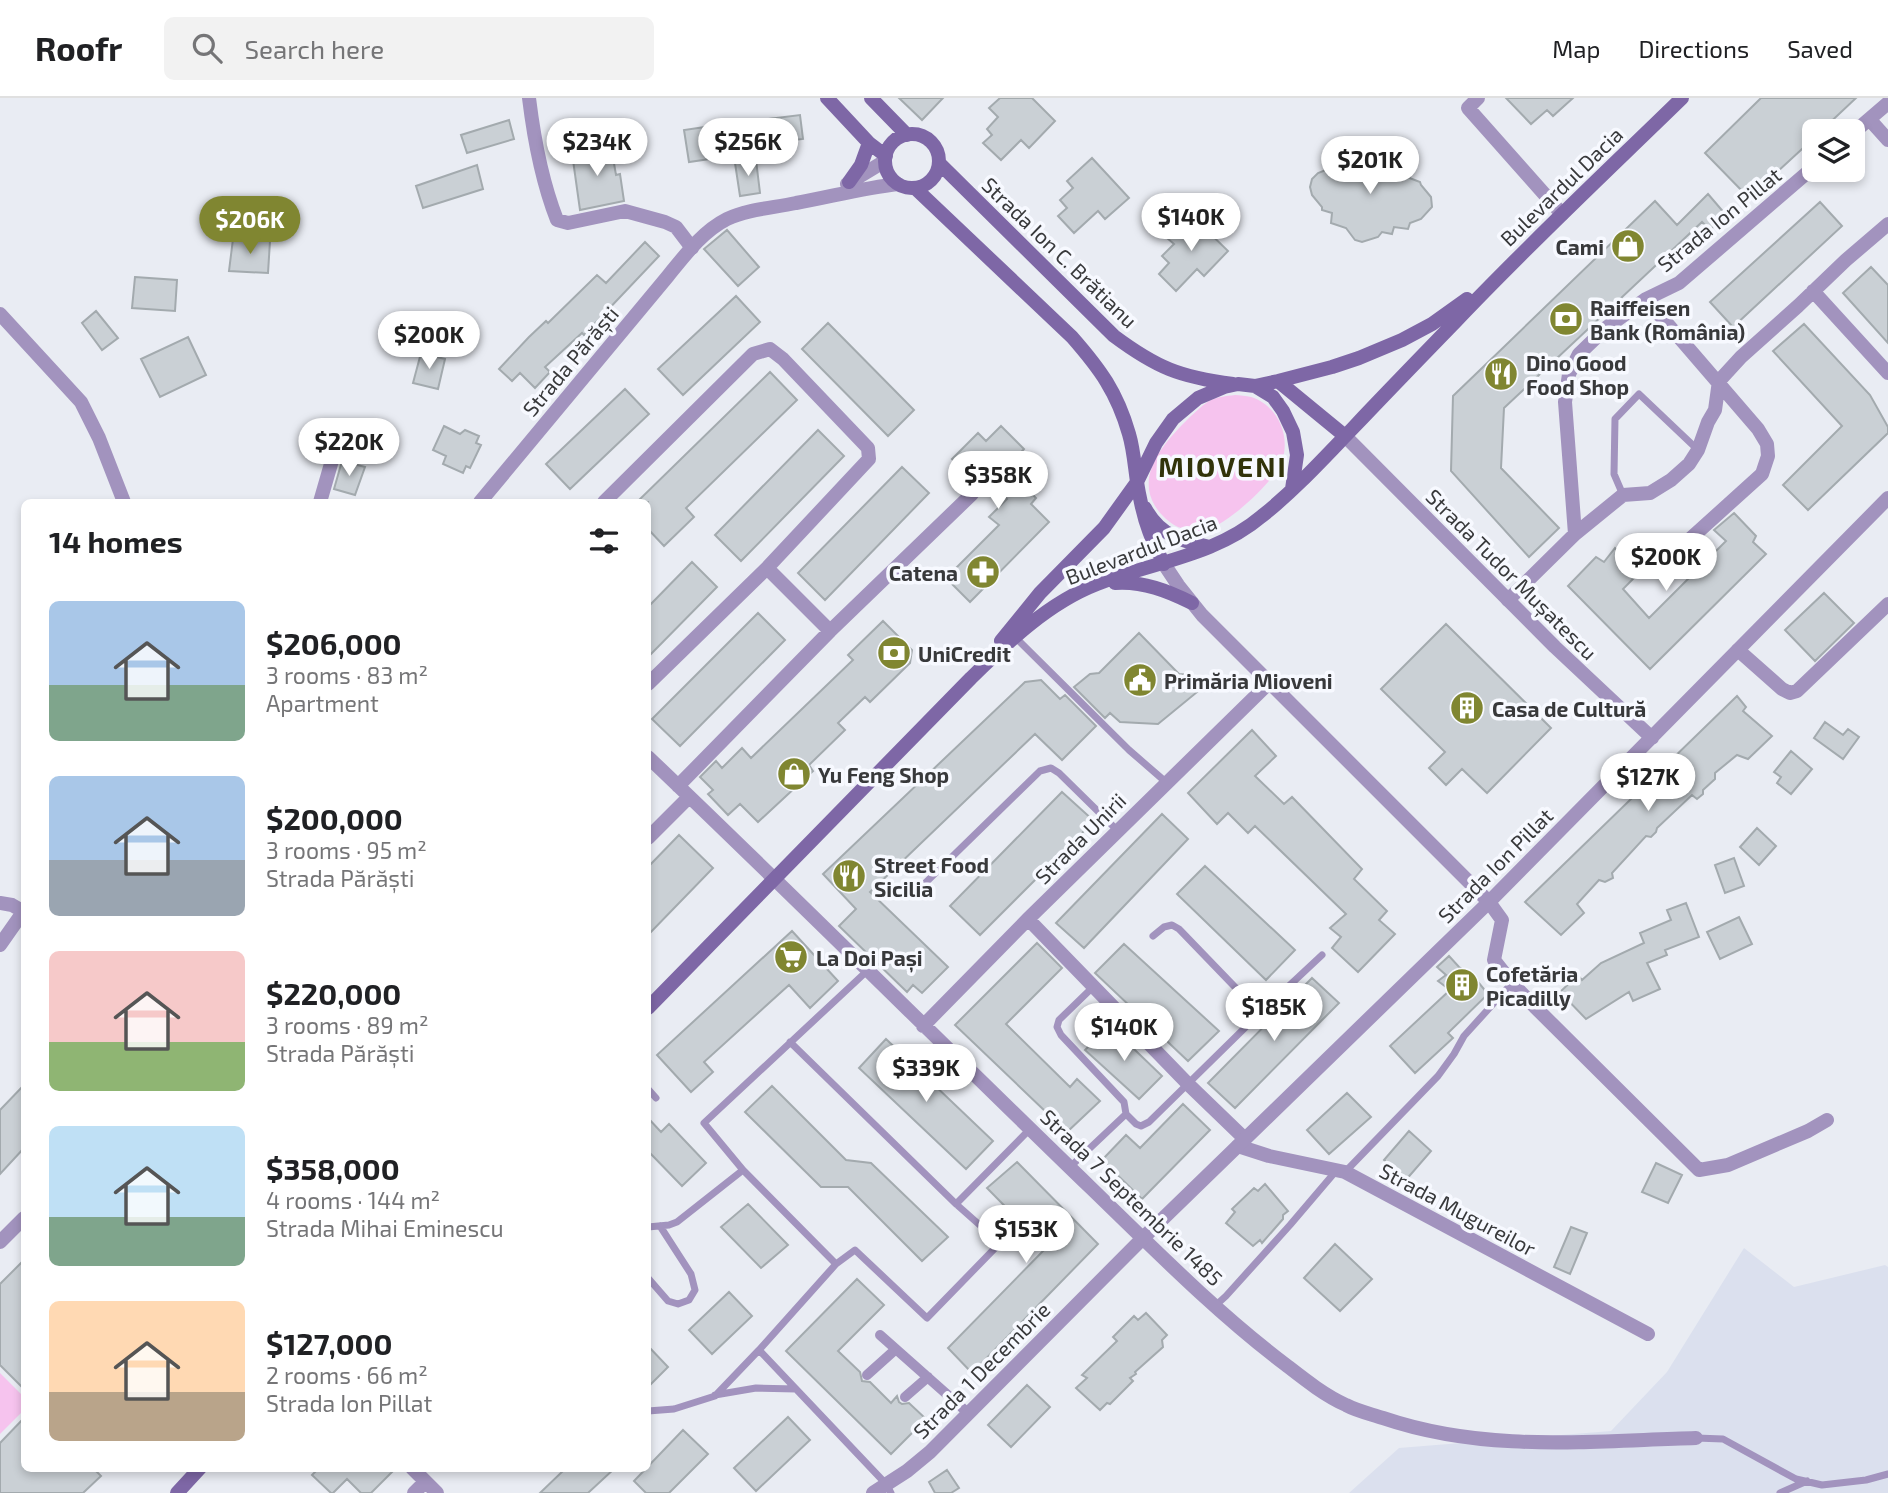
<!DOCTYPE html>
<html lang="en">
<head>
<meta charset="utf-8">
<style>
	body { margin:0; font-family:"Exo 2",sans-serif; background:#f2f2f2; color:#202124; height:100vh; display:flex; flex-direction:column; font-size:26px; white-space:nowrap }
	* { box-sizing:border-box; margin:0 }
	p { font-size:23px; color:#757577 }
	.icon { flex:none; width:38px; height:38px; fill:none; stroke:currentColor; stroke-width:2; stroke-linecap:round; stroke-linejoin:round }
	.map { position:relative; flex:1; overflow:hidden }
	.details { position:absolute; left:21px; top:401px; width:630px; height:973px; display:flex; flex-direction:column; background:#fff; border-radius:10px; box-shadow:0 4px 10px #0003 }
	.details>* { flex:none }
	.fabs { position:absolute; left:1802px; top:21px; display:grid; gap:14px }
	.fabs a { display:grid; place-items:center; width:63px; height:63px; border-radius:10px; background:#fff; box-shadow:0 4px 10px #0003; font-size:35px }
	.price { position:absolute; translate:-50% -60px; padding:0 16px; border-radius:24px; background:#fff; color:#222; font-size:23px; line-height:46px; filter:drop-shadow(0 2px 4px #0008) }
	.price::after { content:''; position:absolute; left:50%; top:42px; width:21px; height:16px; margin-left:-10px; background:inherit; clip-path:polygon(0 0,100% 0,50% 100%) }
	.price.selected { background:#808631; color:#fff }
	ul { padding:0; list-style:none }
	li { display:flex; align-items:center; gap:21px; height:175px; padding:0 28px }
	li span { display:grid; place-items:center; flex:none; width:196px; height:140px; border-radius:10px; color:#555 }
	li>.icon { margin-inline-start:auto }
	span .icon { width:84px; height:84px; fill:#fffc; stroke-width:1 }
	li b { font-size:30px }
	h2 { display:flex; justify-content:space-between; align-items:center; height:84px; padding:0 28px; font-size:30px }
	header { display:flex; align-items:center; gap:42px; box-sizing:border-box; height:98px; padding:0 35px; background:#fff; border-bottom:2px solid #e0e0e0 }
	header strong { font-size:33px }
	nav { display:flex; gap:38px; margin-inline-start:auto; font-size:24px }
	.search { width:490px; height:63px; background:#f2f2f2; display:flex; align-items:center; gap:18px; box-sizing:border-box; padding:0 24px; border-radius:10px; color:#757577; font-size:26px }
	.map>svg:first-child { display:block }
	.built { fill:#dbe0ee }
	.green { fill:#f6c3ee }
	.building { fill:#cad0d5; stroke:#a3aaae; stroke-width:2 }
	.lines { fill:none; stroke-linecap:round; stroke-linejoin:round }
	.service { stroke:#a293be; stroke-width:7 }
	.pedestrian { stroke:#a293be; stroke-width:10 }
	.minor { stroke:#a293be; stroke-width:14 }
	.tertiary { stroke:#a293be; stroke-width:14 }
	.secondary { stroke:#7e67a6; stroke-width:14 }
	.labels { text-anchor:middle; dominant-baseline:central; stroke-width:7; stroke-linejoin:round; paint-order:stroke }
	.street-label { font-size:21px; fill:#38393b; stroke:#f7f9ff }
	.poi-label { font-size:21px; font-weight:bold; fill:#38393b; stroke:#f7f9ff; text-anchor:start }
	.district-label { font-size:28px; font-weight:bold; letter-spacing:2px; fill:#31330a; stroke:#f7f9ff }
</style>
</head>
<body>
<header>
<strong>Roofr</strong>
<div class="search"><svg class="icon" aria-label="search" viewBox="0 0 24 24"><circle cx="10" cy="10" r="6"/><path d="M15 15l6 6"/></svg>Search here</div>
<nav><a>Map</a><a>Directions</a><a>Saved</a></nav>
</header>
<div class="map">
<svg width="1888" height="1395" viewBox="0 0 1888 1395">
	<rect width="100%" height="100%" fill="#e9ecf3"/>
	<path class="built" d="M1744,1150L1794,1189L1885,1167L1888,1169V1395H1349L1399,1350L1611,1333L1667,1274Z"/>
	<path class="green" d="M1235,297C1240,297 1246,298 1251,299C1277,307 1291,337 1282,363C1275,384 1221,433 1199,434C1192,434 1184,431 1178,429C1168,424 1161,417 1155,408C1136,377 1164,345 1185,324C1192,317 1200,309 1209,303C1217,299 1226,298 1235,297Z
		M0,1275L24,1299V1312L0,1336Z"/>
	<path class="building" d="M899,0H943L922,22Z
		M1000,0H1032L1055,23L1029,50L1021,42L1001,62L983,45L992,37L987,31L998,19L989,10Z
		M1506,0H1573L1553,18L1547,12L1531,26Z
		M1761,0H1856L1821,33H1815V39L1749,100L1705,55Z
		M800,17L803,41L746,48L743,24Z
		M509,22L514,41L467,55L461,37Z
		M712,28L717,60L689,64L684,32Z
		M611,48L616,77L620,76L624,103L580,112L572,55Z
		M1379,52L1388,54L1394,61L1395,69L1408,72L1407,79L1420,84L1421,87L1431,99L1432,109L1421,121L1410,125L1408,131L1394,129L1392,136L1382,134L1378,139L1362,144L1355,142L1346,130L1331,125L1332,115L1322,112V109L1312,97L1310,89L1312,81L1318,75L1326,72L1330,64L1344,66L1347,60L1357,61L1369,54Z
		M1092,60L1129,100L1105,121L1098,113L1074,135L1058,118L1067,110L1060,102L1073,90L1067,83Z
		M756,62L760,95L740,98L735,65Z
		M477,67L483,91L423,110L416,88Z
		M1708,96L1726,117L1710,132L1702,124L1504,310L1501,370L1559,430L1529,459L1451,373L1453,298L1655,103L1677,127Z
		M1820,104L1842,128L1733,229L1710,204Z
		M1190,116L1228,153L1204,178L1197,171L1176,193L1159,176L1169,165L1162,158L1174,146L1167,140Z
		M727,132L759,169L738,188L704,151Z
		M233,141L270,143L268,175L229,173Z
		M645,144L659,158L584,237L582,235L545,269L550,274L535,290L520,275L512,283L499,271L529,239L546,223L548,225L597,177L606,185Z
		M1871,169L1888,187V245L1843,195Z
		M135,179L177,182L175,213L132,210Z
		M736,198L760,224L683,297L658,271Z
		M96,213L118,240L102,252L82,225Z
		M828,225L914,312L888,338L802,251Z
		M1804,226L1870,297L1888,329V335L1808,412L1783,387L1842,328L1773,253Z
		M188,239L206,277L160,299L141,261Z
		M421,255L445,261L438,291L413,285Z
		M770,274L797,302L686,410L694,419L664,448L648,431V404H637Z
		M625,291L649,316L570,391L546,366Z
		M444,328L460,336L465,332L479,338L476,345L481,347L470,370L466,368L463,375L443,366L446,358L433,352Z
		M1001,328L1024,351L1016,360L1029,372L1018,382L1036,400L1031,406L1049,424L970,504L946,480L999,427L989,419L1007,401L975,369L968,377L952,361L978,335L986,343Z
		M818,332L844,358L741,463L715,437Z
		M342,363L365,369L355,397L334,391Z
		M902,369L929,395L825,502L798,475Z
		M1734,415L1756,438L1753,444L1766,456L1650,571L1568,488L1596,459L1604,464L1615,450L1635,467L1629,474L1634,480L1623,491L1649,520L1726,443L1714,432Z
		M692,464L717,489L648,559V509Z
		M1824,495L1854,525L1815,563L1785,532Z
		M758,515L785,542L680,648L652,621Z
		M883,523L912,552L910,565L870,604L865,599L838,625L845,632L809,667L813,673L758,724L740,706L728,717L708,696L713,692L700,679L716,663L722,670L742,650L751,660L853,562L848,557Z
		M1446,526L1551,630L1487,695L1462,671L1446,687L1429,670L1445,654L1381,591Z
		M1139,535L1179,576L1190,577L1202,590L1158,626L1120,624L1110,615L1105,620L1074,589L1090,576L1099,575Z
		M1041,582L1060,601L1065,597L1096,628L1062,662L1035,636L870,794L948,869L922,895L913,887L907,894L839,828L856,811L823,776L1025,584Z
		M1737,598L1746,609L1743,613L1772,638L1748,661L1737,657L1715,675V681L1703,692V696L1697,701L1692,697L1657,730L1656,734L1651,739L1646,738L1612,775L1613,780L1605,784L1599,782L1577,806L1584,815L1561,837L1525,804Z
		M1825,624L1843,637L1848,631L1859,639L1843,661L1814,640Z
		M1252,632L1276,658L1255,678L1284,706L1292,699L1362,771L1354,781L1387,813L1379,822L1395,836L1358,874L1332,850L1341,839L1330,830L1346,816L1255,728L1248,735L1228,715L1217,726L1188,695Z
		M1791,653L1812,671L1791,696L1777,685L1781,679L1774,674Z
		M1062,694L1094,723L980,837L950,808Z
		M1162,716L1188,741L1084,850L1056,825Z
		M1757,730L1776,748L1759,767L1740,749Z
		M679,737L713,770L648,837V769Z
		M1734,760L1744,788L1725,795L1715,767Z
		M1205,768L1295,852L1266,882L1177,796Z
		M1686,805L1699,839L1665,852L1667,857L1647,865L1660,891L1633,903L1629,894L1586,921L1560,894L1578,877L1582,882L1601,865L1644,845L1640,835L1671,822L1667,812Z
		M1739,819L1752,846L1720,861L1707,834Z
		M792,833L838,883L810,910L789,887L704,964L713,974L691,994L657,957Z
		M1037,845L1062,870L1006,926L1070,989L1077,981L1100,1003L1067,1034L955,927Z
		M1124,846L1219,933L1188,963L1095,875Z
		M1449,858L1459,869L1474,879L1488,896L1448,935L1453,940L1415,975L1390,948L1450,892L1438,883L1446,877L1437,869Z
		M1312,880L1339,905L1235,1010L1208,985Z
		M1110,928L1162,978L1139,1001L1085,952Z
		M886,941L993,1043L966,1071L859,970Z
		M24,987V1050L0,1076V1012Z
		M772,988L846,1062L871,1065L948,1139L922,1163L848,1089H821L745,1014Z
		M1347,995L1371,1019L1329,1056L1307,1032Z
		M1183,1006L1210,1032L1142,1101L1102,1062L1126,1037L1140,1050Z
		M648,1020L661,1034L669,1026L706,1065L682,1088L648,1053Z
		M1409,1033L1431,1053L1405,1083L1384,1062Z
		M1017,1064L1098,1146L972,1275L948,1250L1046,1150L987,1090Z
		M1656,1065L1682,1077L1668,1105L1642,1094Z
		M1265,1086L1288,1113L1283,1117V1121L1262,1145L1260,1142L1253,1148L1226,1125L1235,1114L1232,1111L1254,1090L1258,1093Z
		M748,1106L788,1147L761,1170L721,1129Z
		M1571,1129L1587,1135L1570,1176L1554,1169Z
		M1335,1146L1372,1181L1340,1213L1304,1180Z
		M24,1162V1291L0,1267V1186Z
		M857,1181L884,1207L838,1253L860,1274L862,1283L870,1284L891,1305L897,1298L899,1304L902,1306L909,1305L926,1321L891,1356L786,1253Z
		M729,1194L752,1218L712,1256L689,1232Z
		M1146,1215L1167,1237L1162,1242L1163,1249L1135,1274L1136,1276L1130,1280L1133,1283L1110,1306L1107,1305L1100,1312L1076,1290L1087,1280L1082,1277L1117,1243L1113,1239L1134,1218L1138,1222Z
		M648,1248L668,1269L648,1289Z
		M1027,1287L1050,1309L1011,1349L988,1327Z
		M788,1319L810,1342L756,1393L734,1370Z
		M24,1320V1370H93L101,1378L83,1395H0V1345Z
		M683,1332L708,1356L669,1395H646L634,1383Z
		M319,1370H396L371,1395H361L347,1381L333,1395H331L312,1377Z
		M566,1370H615L588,1395H540Z
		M947,1372L959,1390L951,1395H935L929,1384Z"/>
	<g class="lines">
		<path class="service" d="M1623,397L1614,376L1615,321L1639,296L1698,352
			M1015,539L1129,652L1167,685
			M916,794L1040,673L1051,670L1059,675L1118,733
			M1153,838L1164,829L1172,827L1179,831L1260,915
			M1093,889L1059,922L1057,929L1061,937L1124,1004L1126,1016
			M790,944L956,1106L1000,1145L927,1220L855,1152L836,1166
			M648,991L656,1000
			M1070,1069L1126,1016L1136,1026L1141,1028L1149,1024L1260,915L1322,857
			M743,1072L704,1025L867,873
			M1345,1074L1438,978L1454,956L1464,938L1512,885
			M956,1106L1030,1031
			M648,1129L669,1127L677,1124L743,1072L836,1166L759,1252
			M648,1180L668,1203L678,1206L689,1202L695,1192L691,1176L660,1128
			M1215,1208L1226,1198L1290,1127L1336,1073
			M715,1297L756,1290L796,1291
			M648,1313L674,1311L715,1298L759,1252L887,1387L891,1395
			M1696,1340L1723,1341L1796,1381L1822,1387L1866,1382L1888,1376
			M1780,1395L1807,1383"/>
		<path class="pedestrian" d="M880,1237L968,1315
			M867,1277L896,1251
			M905,1299L928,1279"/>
		<path class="minor" d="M529,0C534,41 542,84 557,122L568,125L625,113L665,124L676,129L692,150
			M1478,0L1468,10L1562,116
			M1870,22L1888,42
			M1853,35L1888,5
			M1813,193L1888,275
			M1646,201L1758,331L1767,346L1768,358L1762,376L1669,460
			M0,216L81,304L99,340L124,404
			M320,404L335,352
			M604,404L753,256L770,251L783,261L868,350L869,361L767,470L648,586
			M1575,436L1565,304L1569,276L1579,256L1606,230L1646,201L1679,185L1815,68
			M767,470L830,533
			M1508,502L1575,436L1623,397L1650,395L1671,382L1689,366L1698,352L1708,324L1715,312L1719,283L1741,259L1798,208L1846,162L1888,126
			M1738,552L1782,591L1790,595L1797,593L1888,506
			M648,659C797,801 943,947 1091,1090C1154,1151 1216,1214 1286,1267C1304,1281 1324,1297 1346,1307C1357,1313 1371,1316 1383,1320C1486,1355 1589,1343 1696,1340
			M678,688L830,533L972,396
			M648,740L689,699
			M1489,804L1502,822L1494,862L1512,885L1535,909L1699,1072L1728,1067L1808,1033L1827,1022
			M0,805L12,807L19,811L21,817L0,847
			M1028,821L1188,986L1245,1041
			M923,928L1028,821L1269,585
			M1238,1048L1269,1058L1345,1074L1648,1236
			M412,1370L437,1395
			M414,1395L425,1384"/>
		<path class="tertiary" d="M847,86L885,63
			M1345,338L1555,549L1652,640
			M480,404L668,178C685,157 703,133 727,121C748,111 773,110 796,105C830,99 863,90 898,86
			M1164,466L1178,487L1202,517L1489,804
			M0,1144L24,1120
			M873,1395L907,1373L930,1354L1143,1140L1489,804L1888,400"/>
		<path class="secondary" d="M827,0L869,45L886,58
			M871,0L907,37
			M885 63a27 27 0 1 1 54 0a27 27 0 1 1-54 0Z
			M940,66L1114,238C1157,270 1180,279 1233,286
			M849,84L861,67L869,45
			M915,90L1072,239C1100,271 1117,294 1129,336C1135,356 1135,379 1140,400C1145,426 1152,443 1164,466
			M1278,283L1345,338
			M1255,288L1273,299L1283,313L1293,334L1297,357L1292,391
			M1145,410C1160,438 1181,443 1210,449
			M1115,485C1143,483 1168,493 1192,505
			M1001,543L1040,495L1104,430L1137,384L1156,345L1173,321L1198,300L1224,289L1238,286L1255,288L1278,283L1332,269L1359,260L1402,242L1432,226L1467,201
			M648,910L971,580C1008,544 1048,505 1097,486C1153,464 1215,458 1262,418C1295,392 1324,360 1353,330C1387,294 1421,259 1456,223C1529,146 1606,74 1682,0
			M177,1395L200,1370"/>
	</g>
	<defs>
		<g id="shop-disc" transform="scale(1.75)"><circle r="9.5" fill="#808631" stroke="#f7f9ff"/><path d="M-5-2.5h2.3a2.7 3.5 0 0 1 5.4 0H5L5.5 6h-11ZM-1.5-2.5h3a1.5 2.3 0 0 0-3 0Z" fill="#fff"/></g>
		<g id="bank-disc" transform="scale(1.75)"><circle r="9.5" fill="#808631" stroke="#f7f9ff"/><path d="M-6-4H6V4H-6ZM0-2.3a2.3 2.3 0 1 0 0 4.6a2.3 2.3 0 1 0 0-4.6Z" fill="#fff"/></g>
		<g id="restaurant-disc" transform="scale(1.75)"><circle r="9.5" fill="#808631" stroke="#f7f9ff"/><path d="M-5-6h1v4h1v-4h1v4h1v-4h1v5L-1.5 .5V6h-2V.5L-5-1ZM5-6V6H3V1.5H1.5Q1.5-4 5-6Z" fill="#fff"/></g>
		<g id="pharmacy-disc" transform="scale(1.75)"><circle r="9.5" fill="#808631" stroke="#f7f9ff"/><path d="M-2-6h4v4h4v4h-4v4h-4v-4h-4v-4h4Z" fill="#fff"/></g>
		<g id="civic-disc" transform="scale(1.75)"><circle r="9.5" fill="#808631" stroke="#f7f9ff"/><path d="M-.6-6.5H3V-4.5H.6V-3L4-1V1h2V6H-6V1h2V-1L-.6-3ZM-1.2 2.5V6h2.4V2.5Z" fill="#fff"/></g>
		<g id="building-disc" transform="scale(1.75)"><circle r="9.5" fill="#808631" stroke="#f7f9ff"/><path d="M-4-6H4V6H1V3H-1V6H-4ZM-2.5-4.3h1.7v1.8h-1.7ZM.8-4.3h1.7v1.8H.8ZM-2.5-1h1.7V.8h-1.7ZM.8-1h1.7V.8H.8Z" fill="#fff"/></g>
		<g id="supermarket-disc" transform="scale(1.75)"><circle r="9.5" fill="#808631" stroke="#f7f9ff"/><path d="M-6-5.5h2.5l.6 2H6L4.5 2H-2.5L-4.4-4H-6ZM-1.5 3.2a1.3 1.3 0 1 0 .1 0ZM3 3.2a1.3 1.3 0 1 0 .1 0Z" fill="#fff"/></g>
	</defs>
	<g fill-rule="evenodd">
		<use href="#shop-disc" x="1628" y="148"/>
		<use href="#bank-disc" x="1566" y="221"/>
		<use href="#restaurant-disc" x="1501" y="276"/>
		<use href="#pharmacy-disc" x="983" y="474"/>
		<use href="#bank-disc" x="894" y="555"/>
		<use href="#civic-disc" x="1140" y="582"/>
		<use href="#building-disc" x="1467" y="610"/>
		<use href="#shop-disc" x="794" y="676"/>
		<use href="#restaurant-disc" x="849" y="778"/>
		<use href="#supermarket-disc" x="791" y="859"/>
		<use href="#building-disc" x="1462" y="887"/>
	</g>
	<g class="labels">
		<g class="street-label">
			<text transform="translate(1561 88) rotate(-44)">Bulevardul Dacia</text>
			<text transform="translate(1719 121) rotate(-39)">Strada Ion Pillat</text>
			<text transform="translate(1060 154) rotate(44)">Strada Ion C. Brătianu</text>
			<text transform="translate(570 263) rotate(-50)">Strada Părăști</text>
			<text transform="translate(1141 451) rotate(-21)">Bulevardul Dacia</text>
			<text transform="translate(1512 476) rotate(45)">Strada Tudor Mușatescu</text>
			<text transform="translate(1080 740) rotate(-45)">Strada Unirii</text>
			<text transform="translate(1495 767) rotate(-45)">Strada Ion Pillat</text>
			<text transform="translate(1132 1099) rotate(44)">Strada 7 Septembrie 1485</text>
			<text transform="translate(1458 1111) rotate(28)">Strada Mugureilor</text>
			<text transform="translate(981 1272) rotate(-45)">Strada 1 Decembrie</text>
		</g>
		<g class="poi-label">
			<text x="1604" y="148" text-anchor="end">Cami</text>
			<text x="1590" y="209">Raiffeisen<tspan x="1590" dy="24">Bank (România)</tspan></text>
			<text x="1526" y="264">Dino Good<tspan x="1526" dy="24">Food Shop</tspan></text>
			<text x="958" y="474" text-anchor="end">Catena</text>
			<text x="918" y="555">UniCredit</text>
			<text x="1164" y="582">Primăria Mioveni</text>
			<text x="1492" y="610">Casa de Cultură</text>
			<text x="818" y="676">Yu Feng Shop</text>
			<text x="874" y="766">Street Food<tspan x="874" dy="24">Sicilia</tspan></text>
			<text x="816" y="859">La Doi Pași</text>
			<text x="1486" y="875">Cofetăria<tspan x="1486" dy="24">Picadilly</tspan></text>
		</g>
		<g class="district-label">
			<text x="1223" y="368">MIOVENI</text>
		</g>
	</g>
</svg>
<div class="fabs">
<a><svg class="icon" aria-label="layers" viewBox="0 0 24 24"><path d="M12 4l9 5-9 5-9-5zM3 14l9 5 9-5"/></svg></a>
</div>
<b class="price" style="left:597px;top:80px">$234K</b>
<b class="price" style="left:748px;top:80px">$256K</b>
<b class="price" style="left:1370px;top:98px">$201K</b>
<b class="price" style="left:1191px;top:155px">$140K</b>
<b class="price selected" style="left:250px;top:158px">$206K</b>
<b class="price" style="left:429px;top:273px">$200K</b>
<b class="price" style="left:349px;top:380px">$220K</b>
<b class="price" style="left:998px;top:413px">$358K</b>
<b class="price" style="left:1666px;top:495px">$200K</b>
<b class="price" style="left:1648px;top:715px">$127K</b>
<b class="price" style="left:1274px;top:945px">$185K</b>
<b class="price" style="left:1124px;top:965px">$140K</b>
<b class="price" style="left:926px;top:1006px">$339K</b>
<b class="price" style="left:1026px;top:1167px">$153K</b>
<section class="details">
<h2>14 homes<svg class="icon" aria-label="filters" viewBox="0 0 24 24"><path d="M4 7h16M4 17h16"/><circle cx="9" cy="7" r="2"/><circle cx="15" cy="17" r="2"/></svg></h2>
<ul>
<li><span style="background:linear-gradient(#a9c7e8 60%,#7fa58c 0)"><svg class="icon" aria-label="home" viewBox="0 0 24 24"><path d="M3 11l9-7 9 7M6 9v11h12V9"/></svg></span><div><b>$206,000</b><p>3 rooms · 83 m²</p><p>Apartment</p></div></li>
<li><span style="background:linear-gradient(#a9c7e8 60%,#9aa5b1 0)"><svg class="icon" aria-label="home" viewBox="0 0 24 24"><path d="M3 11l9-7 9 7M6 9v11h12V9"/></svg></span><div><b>$200,000</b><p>3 rooms · 95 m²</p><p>Strada Părăști</p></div></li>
<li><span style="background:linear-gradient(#f6c9c9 65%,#8fb573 0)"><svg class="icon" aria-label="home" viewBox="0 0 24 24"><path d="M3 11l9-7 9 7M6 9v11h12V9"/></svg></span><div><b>$220,000</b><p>3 rooms · 89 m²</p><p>Strada Părăști</p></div></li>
<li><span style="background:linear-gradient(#bfe0f5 65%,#7fa58c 0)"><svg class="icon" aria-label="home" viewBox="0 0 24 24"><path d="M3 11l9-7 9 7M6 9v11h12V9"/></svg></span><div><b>$358,000</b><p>4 rooms · 144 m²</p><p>Strada Mihai Eminescu</p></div></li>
<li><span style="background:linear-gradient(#ffd9b3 65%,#b9a48a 0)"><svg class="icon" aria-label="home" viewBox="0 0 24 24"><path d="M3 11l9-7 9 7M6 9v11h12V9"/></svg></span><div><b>$127,000</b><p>2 rooms · 66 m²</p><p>Strada Ion Pillat</p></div></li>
</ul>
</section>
</div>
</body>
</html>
